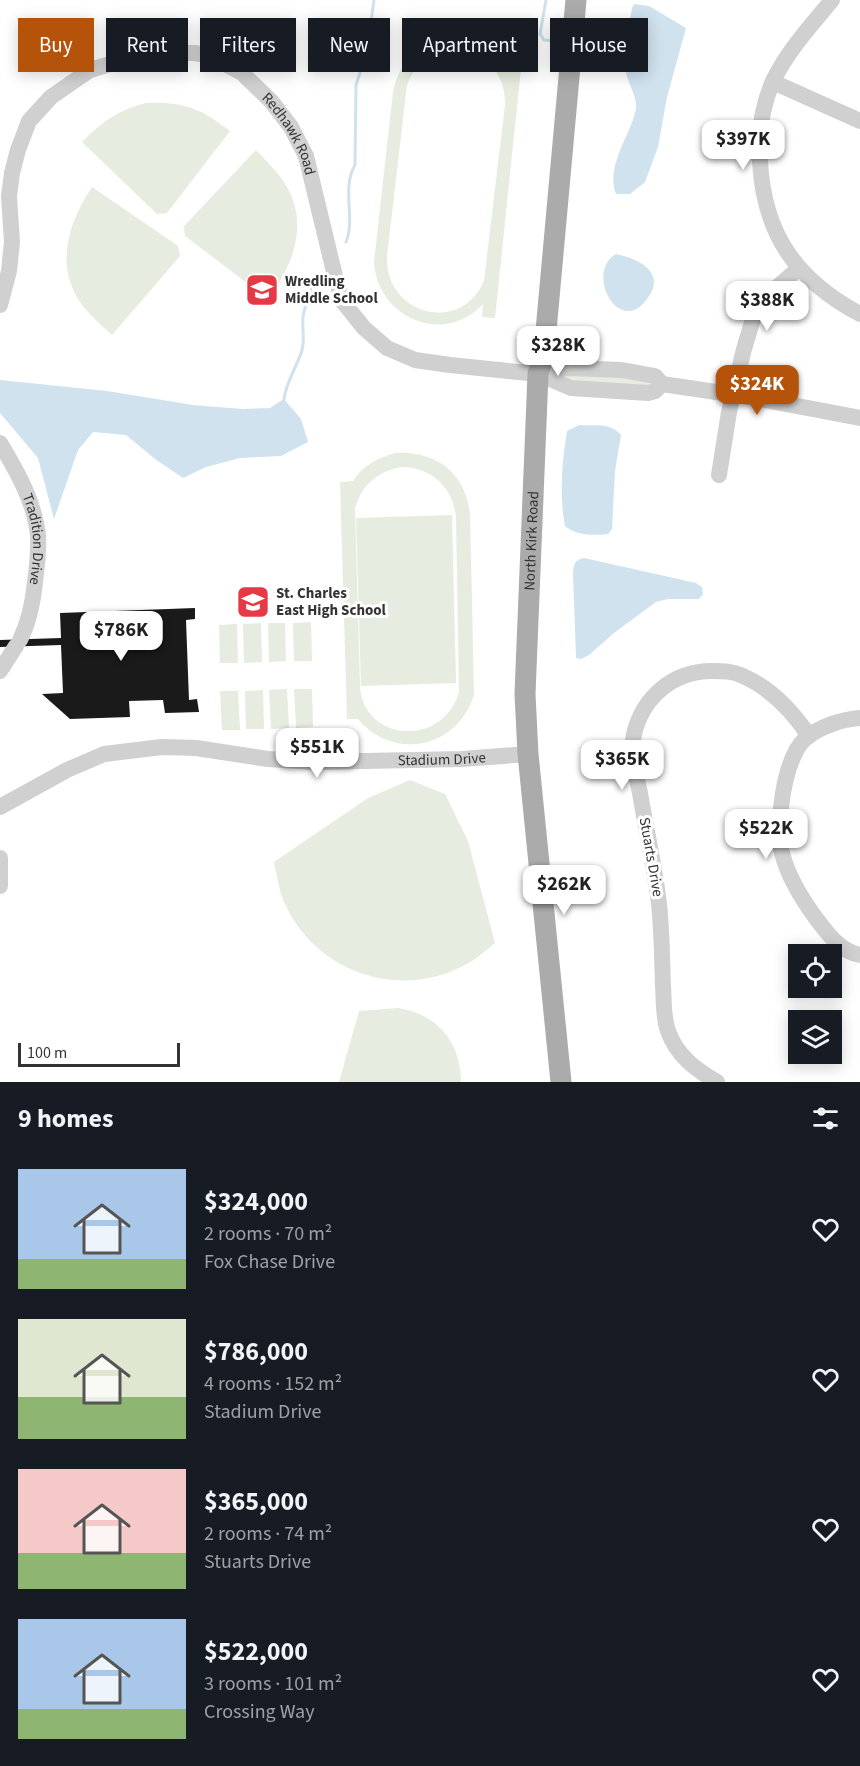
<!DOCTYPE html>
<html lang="en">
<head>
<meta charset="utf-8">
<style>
	body { margin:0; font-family:"Source Sans 3",sans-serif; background:#20242c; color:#f1f3f6; height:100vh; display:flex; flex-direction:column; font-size:22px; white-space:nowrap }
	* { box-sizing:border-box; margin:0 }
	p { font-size:20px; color:#9ea1a6 }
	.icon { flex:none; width:33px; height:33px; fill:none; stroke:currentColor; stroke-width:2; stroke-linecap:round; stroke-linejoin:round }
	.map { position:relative; height:1082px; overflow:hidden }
	.side { display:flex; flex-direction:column; background:#171b24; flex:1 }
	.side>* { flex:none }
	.banner { position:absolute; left:18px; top:18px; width:825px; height:54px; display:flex; gap:12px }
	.fabs { position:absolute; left:788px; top:944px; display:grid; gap:12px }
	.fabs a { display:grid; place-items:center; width:54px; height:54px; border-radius:0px; background:#171b24; box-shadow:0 3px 15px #0003; font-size:30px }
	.scale { position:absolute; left:18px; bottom:15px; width:162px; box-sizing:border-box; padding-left:6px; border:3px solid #333; border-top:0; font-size:16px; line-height:21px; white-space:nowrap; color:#333; -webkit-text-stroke:4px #fff; paint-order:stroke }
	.price { position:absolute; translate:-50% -51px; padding:0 14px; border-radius:12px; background:#fff; color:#222; font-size:20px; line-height:39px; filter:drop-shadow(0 2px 3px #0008) }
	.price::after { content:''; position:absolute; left:50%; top:36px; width:18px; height:14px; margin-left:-9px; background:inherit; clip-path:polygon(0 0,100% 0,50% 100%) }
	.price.selected { background:#b45309; color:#fff }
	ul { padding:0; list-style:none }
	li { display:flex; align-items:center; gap:18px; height:150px; padding:0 18px }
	li span { display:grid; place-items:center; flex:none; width:168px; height:120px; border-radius:0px; color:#555 }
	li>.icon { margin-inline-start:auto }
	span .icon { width:72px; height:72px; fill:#fffc; stroke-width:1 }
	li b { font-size:26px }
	h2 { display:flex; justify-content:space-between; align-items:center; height:72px; padding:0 18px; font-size:26px }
	.tag { padding:0 21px; border-radius:0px; background:#171b24; box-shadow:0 3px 15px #0003; font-size:21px; line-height:54px }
	.tag.selected { background:#b45309; color:#fff }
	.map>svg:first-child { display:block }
	.green { fill:#e6ecdf; fill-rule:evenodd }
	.water { fill:#cfe2ee }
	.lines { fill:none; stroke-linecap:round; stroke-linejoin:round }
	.stream { stroke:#cfe2ee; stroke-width:3 }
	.building { fill:#1a1a1a }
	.minor { stroke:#d0d0d0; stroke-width:16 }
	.major { stroke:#ababab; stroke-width:21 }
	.labels { text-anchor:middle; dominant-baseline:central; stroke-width:6; stroke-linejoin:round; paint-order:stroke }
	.street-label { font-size:15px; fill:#333; stroke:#fff }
	.poi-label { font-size:15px; font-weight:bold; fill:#333; stroke:#fff; text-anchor:start }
</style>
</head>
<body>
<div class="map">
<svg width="860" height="1082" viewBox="0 0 860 1082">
	<rect width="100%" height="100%" fill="#fff"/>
	<path class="green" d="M448,39C473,39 495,46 508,68L509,58L522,59L495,318L482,317L483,304C443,347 377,317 374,262L393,92C399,61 419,44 448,39ZM457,49C487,53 506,75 505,105L484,281C460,336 384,314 387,256L407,85C415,63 434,50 457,49Z
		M146,103C183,101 202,109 230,131L167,213L157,214L82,142C103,121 117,111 146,103Z
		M256,150C265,160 276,170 284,182C310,222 294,264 268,299L185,236L184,226Z
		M92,187L178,246L180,256L112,335C101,325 91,316 82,305C54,266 68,223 92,187Z
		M564,372L645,378L652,385L649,387L568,382Z
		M395,453C436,451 465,472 470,514L474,694C459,748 393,762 358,719H347L340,482L353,481C362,466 378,458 395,453ZM403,467C432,468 452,487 456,516L459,692C443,748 363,742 360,686L355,509C361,485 379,470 403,467Z
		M452,515L456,683L361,686L356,518Z
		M311,622L312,661H294L293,623Z
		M261,623L262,662L244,663L243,624Z
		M268,623H285L286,661L269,662Z
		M237,624L238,663H220L219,625Z
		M287,689L289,728L271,729L269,690Z
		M294,689H312L313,727L296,728Z
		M263,690L264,729H246L245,691Z
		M220,691H238L240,730H222Z
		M410,780L445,794L468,841L495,943C484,952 474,961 461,967C394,1000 314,970 284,902C279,890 277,875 274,862L368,798Z
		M398,1008C437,1014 461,1042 461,1082H339L359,1011Z"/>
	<path class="water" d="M634,4L649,6L686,28L667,97L658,147L645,182L630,194H616C605,167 631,134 636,109C638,98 627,82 625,69C623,49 629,27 632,8Z
		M616,254C640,259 667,273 647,299C619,338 584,272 616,254Z
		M0,380L107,391L193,405L242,409L270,408L284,399L301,419L308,442L281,456L240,458L206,467L183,478L155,459L126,435L93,432L78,450L54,519L38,458L0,413Z
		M579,425C594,426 611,422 621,435L615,471L612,529L608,534C594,536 575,535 565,526C559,494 562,463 567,431Z
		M584,558L696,583L702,587L703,594L699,599H668L656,602L614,633L589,655L581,659L576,658L573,572C574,563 575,560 584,558Z"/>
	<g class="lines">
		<path class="stream" d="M546,0L540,34L544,40L554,41
			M346,242C356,218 341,189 355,165L356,85L367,51L374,0
			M284,399C286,382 297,367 302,350C305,339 302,328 303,317C305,305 310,293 313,281"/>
	</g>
	<path class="building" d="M195,608V619L186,620L189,700L197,699L199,712L165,713L163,700L129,701L130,717L70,719L42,694L63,693L61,645L0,647V640L61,638L60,613Z"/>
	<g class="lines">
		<g class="minor">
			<path d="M832,0C811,26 788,50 773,81C762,106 758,135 760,162C764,234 796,280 860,314"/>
			<path d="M773,82L860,121"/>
			<path id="s1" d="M0,305L9,271L12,242L9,196L12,173L18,150L29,121L51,97L90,70L150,52L194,53L208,55L242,73L271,101L291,127L306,156L335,276L343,302L364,328L387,348L415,360L450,365L538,374L568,368L622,370L655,376L662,384L750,397L860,418"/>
			<path d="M538,374L571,388L648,393L655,391L662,384"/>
			<path id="s2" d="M0,443C17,471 35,503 38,536C39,551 37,567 35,582C33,602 29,622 20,640"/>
			<path d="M719,475L729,412L744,349L753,319L767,296L799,268"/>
			<path d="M0,671L16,646"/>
			<path d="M860,718C843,719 818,727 805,739C784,757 775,827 782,853C788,877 803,901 818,921C830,936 840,951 860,955"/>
			<path id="s3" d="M0,807L67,770L104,754L162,747L196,748L268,759L315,762L462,759L528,754"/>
			<path d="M0,858V886"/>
			<path d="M717,1082C695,1069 677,1056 668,1031C663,1017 664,1001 663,986C662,959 662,932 659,904C655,867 646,830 640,793C636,774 630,753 634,734C643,697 673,671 712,671C723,671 733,671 743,676C770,688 793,712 809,736"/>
		</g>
		<path class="major" id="s4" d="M561,1082L528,754L525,694L538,374L544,353L576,0"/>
	</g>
	<defs>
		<g id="school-square" transform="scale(1.725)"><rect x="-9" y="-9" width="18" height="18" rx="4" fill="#e63946" stroke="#fff"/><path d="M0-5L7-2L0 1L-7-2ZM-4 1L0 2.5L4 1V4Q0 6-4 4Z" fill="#fff"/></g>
	</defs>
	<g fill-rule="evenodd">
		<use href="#school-square" x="262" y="290"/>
		<use href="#school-square" x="253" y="602"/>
	</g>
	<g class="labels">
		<g class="street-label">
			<text stroke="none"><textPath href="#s1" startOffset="506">Redhawk Road</textPath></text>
			<text stroke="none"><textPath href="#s2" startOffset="104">Tradition Drive</textPath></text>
			<text stroke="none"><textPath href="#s4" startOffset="543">North Kirk Road</textPath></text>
			<text stroke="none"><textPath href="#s3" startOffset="456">Stadium Drive</textPath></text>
			<text transform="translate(651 857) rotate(80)">Stuarts Drive</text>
		</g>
		<g class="poi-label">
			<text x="285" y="281">Wredling<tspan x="285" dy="17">Middle School</tspan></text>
			<text x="276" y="593">St. Charles<tspan x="276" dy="17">East High School</tspan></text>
		</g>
	</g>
</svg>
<div class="fabs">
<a><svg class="icon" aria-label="locate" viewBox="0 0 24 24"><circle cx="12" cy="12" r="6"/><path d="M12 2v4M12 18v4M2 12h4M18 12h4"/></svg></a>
<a><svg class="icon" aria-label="layers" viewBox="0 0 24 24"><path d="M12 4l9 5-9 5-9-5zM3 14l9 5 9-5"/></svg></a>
</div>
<div class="scale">100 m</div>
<b class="price" style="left:743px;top:171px">$397K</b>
<b class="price" style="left:767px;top:332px">$388K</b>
<b class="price" style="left:558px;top:377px">$328K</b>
<b class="price selected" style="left:757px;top:416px">$324K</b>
<b class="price" style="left:121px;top:662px">$786K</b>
<b class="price" style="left:317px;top:779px">$551K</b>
<b class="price" style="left:622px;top:791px">$365K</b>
<b class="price" style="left:766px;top:860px">$522K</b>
<b class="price" style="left:564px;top:916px">$262K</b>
<div class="banner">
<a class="tag selected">Buy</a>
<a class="tag">Rent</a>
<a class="tag">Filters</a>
<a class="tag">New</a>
<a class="tag">Apartment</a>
<a class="tag">House</a>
</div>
</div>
<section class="side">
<h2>9 homes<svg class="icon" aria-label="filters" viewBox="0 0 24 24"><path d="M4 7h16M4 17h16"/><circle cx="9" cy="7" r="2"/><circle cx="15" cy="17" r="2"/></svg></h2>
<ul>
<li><span style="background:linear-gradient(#a9c7e8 75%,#8fb573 0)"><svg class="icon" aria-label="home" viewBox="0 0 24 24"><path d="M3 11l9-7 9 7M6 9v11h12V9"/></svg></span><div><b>$324,000</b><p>2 rooms · 70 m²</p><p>Fox Chase Drive</p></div><svg class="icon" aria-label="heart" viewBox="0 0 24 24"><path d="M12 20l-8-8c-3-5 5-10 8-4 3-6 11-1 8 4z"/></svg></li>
<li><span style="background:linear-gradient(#dfe7d0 65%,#8fb573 0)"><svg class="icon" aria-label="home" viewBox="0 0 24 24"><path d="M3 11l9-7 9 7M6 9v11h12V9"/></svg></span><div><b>$786,000</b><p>4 rooms · 152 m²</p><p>Stadium Drive</p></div><svg class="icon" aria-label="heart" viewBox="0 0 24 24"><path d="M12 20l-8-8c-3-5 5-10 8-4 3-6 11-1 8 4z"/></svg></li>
<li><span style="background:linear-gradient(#f6c9c9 70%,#8fb573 0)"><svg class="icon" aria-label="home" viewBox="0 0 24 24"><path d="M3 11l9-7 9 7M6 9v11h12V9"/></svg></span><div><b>$365,000</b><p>2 rooms · 74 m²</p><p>Stuarts Drive</p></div><svg class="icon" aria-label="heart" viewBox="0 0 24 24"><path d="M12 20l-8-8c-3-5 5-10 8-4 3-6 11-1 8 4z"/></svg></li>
<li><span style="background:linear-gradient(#a9c7e8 75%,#8fb573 0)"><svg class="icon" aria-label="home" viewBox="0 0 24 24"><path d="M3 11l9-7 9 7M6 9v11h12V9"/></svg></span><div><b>$522,000</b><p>3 rooms · 101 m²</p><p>Crossing Way</p></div><svg class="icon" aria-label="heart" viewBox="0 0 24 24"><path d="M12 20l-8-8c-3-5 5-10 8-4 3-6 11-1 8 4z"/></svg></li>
</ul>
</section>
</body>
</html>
